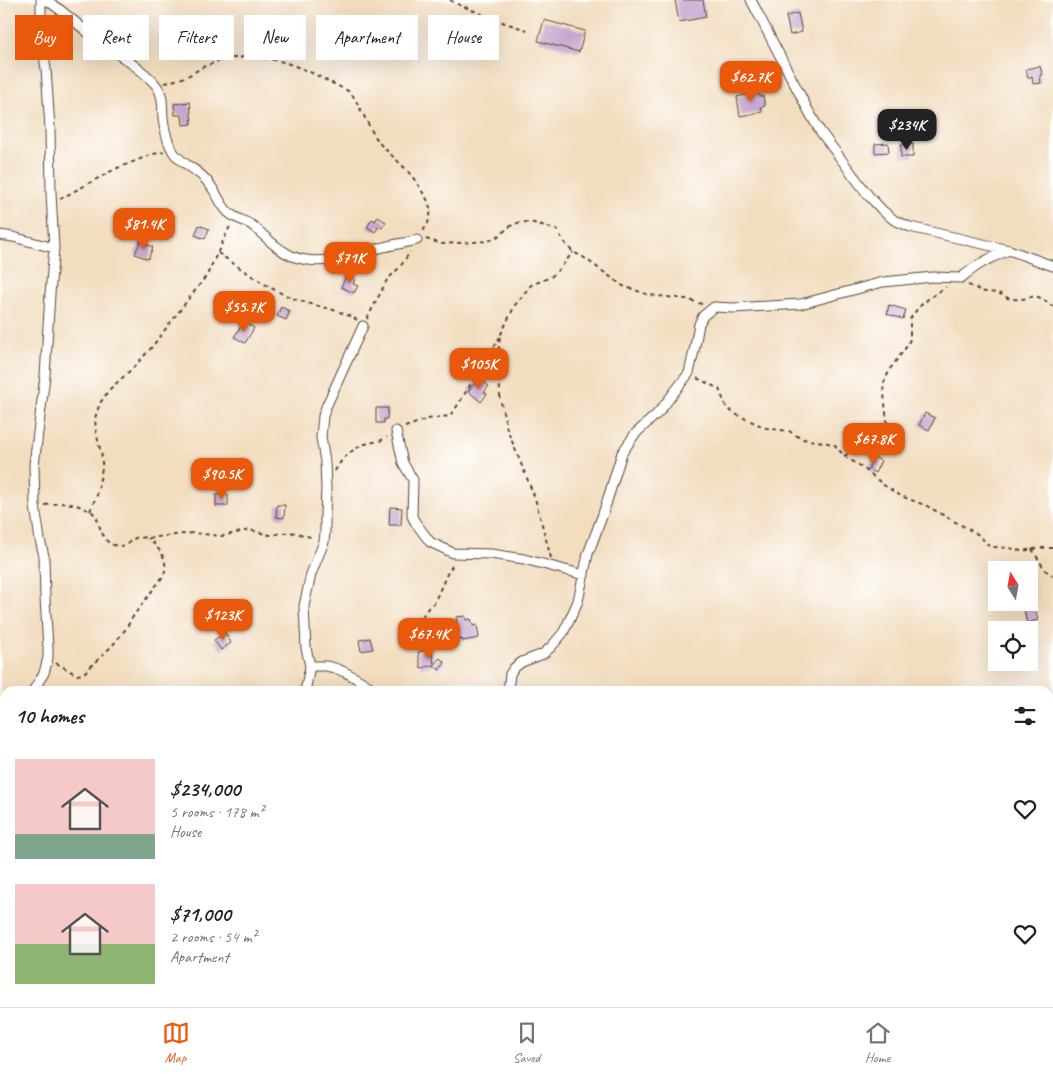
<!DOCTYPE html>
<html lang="en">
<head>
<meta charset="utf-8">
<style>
	body { margin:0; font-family:Caveat,sans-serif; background:#f2f2f2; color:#222; height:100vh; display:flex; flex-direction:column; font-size:19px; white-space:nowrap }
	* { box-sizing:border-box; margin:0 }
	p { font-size:16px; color:#767676 }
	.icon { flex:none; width:28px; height:28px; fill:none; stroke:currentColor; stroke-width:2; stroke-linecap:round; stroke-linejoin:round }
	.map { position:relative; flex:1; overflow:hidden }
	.panel { position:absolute; left:0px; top:686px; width:1054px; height:321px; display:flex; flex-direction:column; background:#fff; border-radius:15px 15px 0 0; box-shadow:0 5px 20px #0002 }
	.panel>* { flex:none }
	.top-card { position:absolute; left:15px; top:15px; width:500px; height:45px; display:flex; gap:10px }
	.needle { width:32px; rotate:349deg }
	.fabs { position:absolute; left:988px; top:561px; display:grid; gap:10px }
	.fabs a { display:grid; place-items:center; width:50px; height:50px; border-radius:0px; background:#fff; box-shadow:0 5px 20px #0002; font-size:25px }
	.price { position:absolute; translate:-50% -42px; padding:0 11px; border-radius:10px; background:#ea580c; color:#fff; font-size:16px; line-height:32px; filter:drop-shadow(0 1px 2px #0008) }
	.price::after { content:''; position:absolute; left:50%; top:30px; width:15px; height:11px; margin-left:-8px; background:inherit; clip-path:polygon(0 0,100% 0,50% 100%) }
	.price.current { background:#222; color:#fff }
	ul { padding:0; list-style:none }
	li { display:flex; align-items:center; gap:15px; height:125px; padding:0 15px }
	li span { display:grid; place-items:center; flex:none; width:140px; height:100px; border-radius:0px; color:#555 }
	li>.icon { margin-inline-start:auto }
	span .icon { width:60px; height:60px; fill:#fffc; stroke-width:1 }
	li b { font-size:21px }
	h2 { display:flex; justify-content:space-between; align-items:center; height:60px; padding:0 15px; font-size:21px }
	.chip { padding:0 18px; border-radius:0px; background:#fff; box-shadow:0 5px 20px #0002; font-size:18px; line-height:45px }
	.chip.current { background:#ea580c; color:#fff }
	.tab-bar { display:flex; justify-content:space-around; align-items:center; height:70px; border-top:1px solid #e0e0e0; background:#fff; font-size:14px; color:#767676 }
	.tab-bar a { display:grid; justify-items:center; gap:2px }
	.tab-bar .current { color:#ea580c }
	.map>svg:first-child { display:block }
	.building { fill:#c5a6cd }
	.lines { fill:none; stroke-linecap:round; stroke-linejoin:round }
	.street-casing { stroke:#564536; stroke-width:11 }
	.path { stroke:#564536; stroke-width:2; stroke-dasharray:4 4; stroke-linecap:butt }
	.street { stroke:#fff; stroke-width:9 }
</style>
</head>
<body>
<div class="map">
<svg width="1053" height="1007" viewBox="0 0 1053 1007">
	<rect width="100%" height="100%" fill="#fff"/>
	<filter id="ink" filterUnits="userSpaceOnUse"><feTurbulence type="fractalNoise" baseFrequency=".02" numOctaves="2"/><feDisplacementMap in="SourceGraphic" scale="10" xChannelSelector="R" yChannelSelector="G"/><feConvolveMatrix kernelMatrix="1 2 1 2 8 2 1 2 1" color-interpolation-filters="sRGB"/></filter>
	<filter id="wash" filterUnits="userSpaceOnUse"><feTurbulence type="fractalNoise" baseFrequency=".0096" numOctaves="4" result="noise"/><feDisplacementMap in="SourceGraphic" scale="20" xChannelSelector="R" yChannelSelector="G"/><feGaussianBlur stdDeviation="1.12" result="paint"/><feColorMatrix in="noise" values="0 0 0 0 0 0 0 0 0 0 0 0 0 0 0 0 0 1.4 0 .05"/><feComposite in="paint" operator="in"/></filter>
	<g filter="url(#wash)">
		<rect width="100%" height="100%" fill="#f2ddbf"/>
		<g id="blocks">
			<path class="building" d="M675,0H703L706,17L679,22Z
				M798,13L802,32L790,35L786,16Z
				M544,20L585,31L579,52L538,41Z
				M1040,66L1042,74L1040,75L1041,83L1033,84L1032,76L1028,78L1026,69Z
				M757,86L759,96H763L765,106L761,107L762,112L740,116L737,97L750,94L749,88Z
				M190,102L192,124L183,125L182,115H175L174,104Z
				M888,143L889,152L875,153V144Z
				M913,144V157H901V145Z
				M378,217L386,222L382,228L379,226L375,232L367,227L372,219L375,221Z
				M199,225L209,229L205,239L195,235Z
				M140,242L153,247L148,259L135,254Z
				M347,275L355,279L353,284L358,286L354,293L341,287Z
				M889,305L906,310L903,319L887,314Z
				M281,307L290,311L286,320L277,316Z
				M246,323L254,328L245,343L234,337L242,325L245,326Z
				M480,379L489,386L484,392L487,394L481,402L468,391L475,383L476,384Z
				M376,408H388L387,419H384V423H376Z
				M925,413L935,418L929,430L919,425Z
				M874,457L881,461L875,473L868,469Z
				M216,495H228V506H216Z
				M277,505H285L284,518L276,517Z
				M390,507L402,508L401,525H389Z
				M1035,608L1038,620L1027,623L1024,610Z
				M465,616L466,620L471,619L473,626L477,625L479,638L462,641V639L453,641L450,624L457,623L456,617Z
				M225,633L231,643L221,650L214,640Z
				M370,638L373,649L361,651L359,640Z
				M431,649L434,664L440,658L445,663L439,670L434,665L421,668L418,652Z"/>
		</g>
	</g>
	<g filter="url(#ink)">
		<use href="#blocks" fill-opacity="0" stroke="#564536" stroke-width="1"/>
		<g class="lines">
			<g class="street-casing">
				<path id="street" d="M46,0C64,11 79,26 96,39C115,53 142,68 156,85C164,95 162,106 163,118C164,129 168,144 174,153C183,165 197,169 206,180C215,189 219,202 227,211C234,219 245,220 253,226C266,237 276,249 292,256C321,268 355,254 384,247C395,244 406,243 417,240
					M751,0L808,110L820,131L868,195L883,211L894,220L910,227L1009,250L1053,266
					M0,235L13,237L54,248
					M396,431L403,463L413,480L412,516L415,522L430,542L453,553L491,554L524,559L584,575
					M310,666C315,666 321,666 326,666C345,669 361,682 377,691
					M33,691L44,673L48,658V648L45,598L44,556L40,540L35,506L34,465L45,376L50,294L54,248L51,193L50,128L46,69L41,36V0
					M304,691L306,687L310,666L306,648L304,606L311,574L324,542L325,532V515L326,489L325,462L321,437L323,416L326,407L363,326
					M508,691L510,674L514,668L522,662L543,654L551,647L563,633L570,619L578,601L588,554L603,514L622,453L635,434L659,412L689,373L694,351L699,324L703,316L714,307L734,308L801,304L883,282L933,277L961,278C979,263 988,259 1009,250
					M1049,776L1053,779
					M41,1002L42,1007
					M562,1002L564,1007
					M834,1002V1007
					M201,1007L205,1002"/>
			</g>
			<path class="path" d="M450,0L455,3L496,20L527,30
				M165,83L186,77L203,67L224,59L244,57L269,59L284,62L308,71L348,91L354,97L374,135L381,145L407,170L417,183L428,201L431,211L428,223L422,233
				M60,199L115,169L153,154L164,152
				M426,239L442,244L487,241C501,238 506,226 518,223C528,220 547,226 557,230L564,242L573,252L583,257L623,286L649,295L686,299L702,304
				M218,253C242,269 268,289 295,299C316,307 337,308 357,320
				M968,285C974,287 980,291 986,292C990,293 995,292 998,293C1003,295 1007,299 1013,299C1035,301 1031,288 1053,307
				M367,319L387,280L400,267L410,252
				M697,378L719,389L726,406L733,413L766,428L789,431L802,439L824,442L835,445L844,456L862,467L885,486L901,496L927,506L979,535L988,545L993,547L1010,548L1021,551L1041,548H1053
				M405,427L428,419L449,416L454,411L500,337
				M844,456L875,441L881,435L887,422L883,385L890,369L907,346L910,339V319L918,308L928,299L946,287
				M335,471C341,459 352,449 365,444C374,441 379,443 387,437
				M45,505C62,503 71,501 88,510C90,511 93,512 94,514C97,517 98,521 99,525C105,541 108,548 127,545L131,540L138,537L147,538L193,533L222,536L250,530L265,534L270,535L290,532L300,534L314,538
				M90,511L97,495L102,468V457L96,432L95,418L100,403L110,389L133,368L152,347L167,327L207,275L231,224
				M1032,549L1045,570L1053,576
				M551,558L535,498L507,429L500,398L499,347L500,336L515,305L531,285L551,277L562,266L573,252
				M409,637L428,608L434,603L447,574L454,563
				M56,663L77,675L83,674L112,646L125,630L134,615L164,575C169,558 159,549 148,538
				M1049,875L1053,874
				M1049,997H1053
				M1005,1007L1007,1002
				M1020,1007L1029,1002"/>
			<use href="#street" class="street"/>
		</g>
	</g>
</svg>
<div class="fabs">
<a><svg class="needle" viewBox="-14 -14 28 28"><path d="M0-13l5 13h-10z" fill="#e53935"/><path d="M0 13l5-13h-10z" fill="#767676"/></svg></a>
<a><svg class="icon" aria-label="locate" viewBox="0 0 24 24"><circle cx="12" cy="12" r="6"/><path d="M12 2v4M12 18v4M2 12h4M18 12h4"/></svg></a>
</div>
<b class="price" style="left:751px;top:103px">$62.7K</b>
<b class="price current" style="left:907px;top:151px">$234K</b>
<b class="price" style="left:144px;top:250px">$81.4K</b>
<b class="price" style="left:350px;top:284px">$71K</b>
<b class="price" style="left:244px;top:333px">$55.7K</b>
<b class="price" style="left:479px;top:390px">$105K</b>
<b class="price" style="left:874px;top:465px">$67.8K</b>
<b class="price" style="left:222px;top:500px">$90.5K</b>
<b class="price" style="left:223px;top:641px">$123K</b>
<b class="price" style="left:429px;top:660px">$67.4K</b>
<div class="top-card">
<a class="chip current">Buy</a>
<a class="chip">Rent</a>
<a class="chip">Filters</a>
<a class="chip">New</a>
<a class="chip">Apartment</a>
<a class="chip">House</a>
</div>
<section class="panel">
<h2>10 homes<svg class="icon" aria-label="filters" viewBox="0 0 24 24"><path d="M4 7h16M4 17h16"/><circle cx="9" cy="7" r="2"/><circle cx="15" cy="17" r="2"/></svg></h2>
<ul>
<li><span style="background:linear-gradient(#f6c9c9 75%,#7fa58c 0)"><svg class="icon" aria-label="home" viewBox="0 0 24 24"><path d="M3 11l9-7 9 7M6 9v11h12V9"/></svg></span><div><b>$234,000</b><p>5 rooms · 178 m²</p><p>House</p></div><svg class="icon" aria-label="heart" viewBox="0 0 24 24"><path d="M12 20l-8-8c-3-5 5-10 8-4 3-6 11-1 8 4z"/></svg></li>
<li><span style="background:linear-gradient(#f6c9c9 60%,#8fb573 0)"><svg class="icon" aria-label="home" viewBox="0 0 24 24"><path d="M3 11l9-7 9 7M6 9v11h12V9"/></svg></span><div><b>$71,000</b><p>2 rooms · 54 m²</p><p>Apartment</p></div><svg class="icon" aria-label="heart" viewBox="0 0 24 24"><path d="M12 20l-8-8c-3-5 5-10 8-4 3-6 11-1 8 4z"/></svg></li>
</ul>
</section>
</div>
<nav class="tab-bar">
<a class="current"><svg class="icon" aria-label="map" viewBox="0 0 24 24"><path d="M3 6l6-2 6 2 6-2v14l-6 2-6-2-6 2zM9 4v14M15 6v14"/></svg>Map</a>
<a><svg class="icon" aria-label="saved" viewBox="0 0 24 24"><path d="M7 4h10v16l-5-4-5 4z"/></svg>Saved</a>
<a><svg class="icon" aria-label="home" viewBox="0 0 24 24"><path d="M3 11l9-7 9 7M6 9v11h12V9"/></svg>Home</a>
</nav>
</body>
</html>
